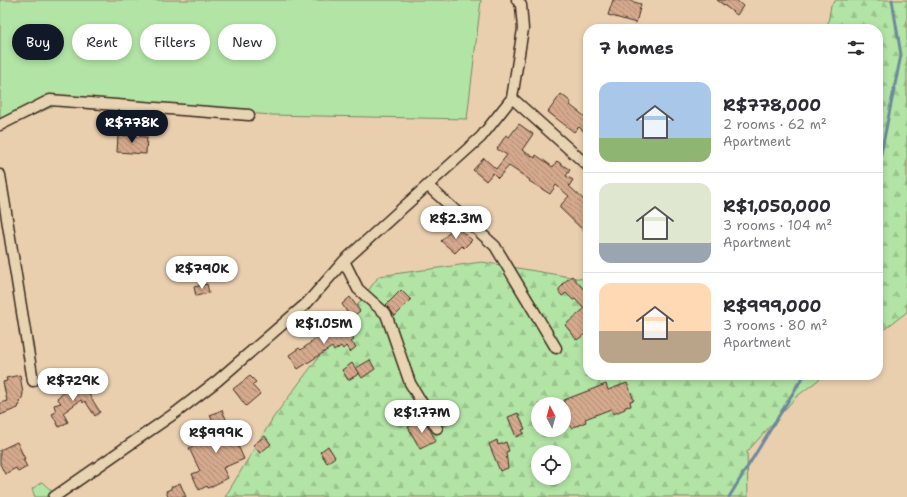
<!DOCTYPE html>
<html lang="en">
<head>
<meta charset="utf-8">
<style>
	body { margin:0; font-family:"Shantell Sans",sans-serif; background:#f7f7f7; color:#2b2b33; height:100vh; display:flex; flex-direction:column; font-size:15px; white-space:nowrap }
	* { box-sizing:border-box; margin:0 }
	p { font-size:13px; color:#7c7c81 }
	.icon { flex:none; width:22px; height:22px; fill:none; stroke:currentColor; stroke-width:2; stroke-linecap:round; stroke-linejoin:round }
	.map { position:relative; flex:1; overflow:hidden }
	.drawer { position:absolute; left:583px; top:24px; width:300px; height:356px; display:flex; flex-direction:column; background:#fff; border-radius:16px; box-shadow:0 2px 6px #0003 }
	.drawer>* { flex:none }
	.banner { position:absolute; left:12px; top:24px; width:380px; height:36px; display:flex; gap:8px }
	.needle { width:26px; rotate:354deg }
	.controls { position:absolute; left:531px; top:397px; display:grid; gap:8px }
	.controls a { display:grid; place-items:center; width:40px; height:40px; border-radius:50%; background:#fff; box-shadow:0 2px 6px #0003; font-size:20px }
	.price { position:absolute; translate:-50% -34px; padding:0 9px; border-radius:14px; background:#fff; color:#222; font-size:13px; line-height:26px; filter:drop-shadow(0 1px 2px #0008) }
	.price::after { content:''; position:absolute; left:50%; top:24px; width:12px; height:9px; margin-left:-6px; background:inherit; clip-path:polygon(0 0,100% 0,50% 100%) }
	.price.on { background:#111827; color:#fff }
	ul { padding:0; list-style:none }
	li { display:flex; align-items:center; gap:12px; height:100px; padding:0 16px }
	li+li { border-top:1px solid #e1e1e2 }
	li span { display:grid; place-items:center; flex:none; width:112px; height:80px; border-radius:12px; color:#555 }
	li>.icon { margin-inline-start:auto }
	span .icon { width:48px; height:48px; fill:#fffc; stroke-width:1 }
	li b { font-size:17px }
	h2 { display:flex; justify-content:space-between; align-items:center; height:48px; padding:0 16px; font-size:17px }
	.chip { padding:0 14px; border-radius:18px; background:#fff; box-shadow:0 2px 6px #0003; font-size:14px; line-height:36px }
	.chip.on { background:#111827; color:#fff }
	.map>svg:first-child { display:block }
	.forest { fill:url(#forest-firs); stroke:#768762; fill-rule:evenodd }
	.park { fill:#b2e4a5; stroke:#768762 }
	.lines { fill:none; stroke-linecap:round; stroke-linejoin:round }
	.stream { stroke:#6e899b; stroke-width:3 }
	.building { fill:url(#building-back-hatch); stroke:#3b2a1e }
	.minor-casing { stroke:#3b2a1e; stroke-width:13 }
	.minor { stroke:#e8d3b2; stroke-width:10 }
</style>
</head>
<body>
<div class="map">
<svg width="907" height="497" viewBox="0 0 907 497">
	<defs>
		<pattern id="forest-firs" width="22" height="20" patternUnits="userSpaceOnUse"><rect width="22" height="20" fill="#b2e4a5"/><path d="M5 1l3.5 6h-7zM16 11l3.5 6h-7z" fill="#9ac48e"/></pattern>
		<pattern id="building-back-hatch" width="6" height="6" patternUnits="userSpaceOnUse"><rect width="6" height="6" fill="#d5a98d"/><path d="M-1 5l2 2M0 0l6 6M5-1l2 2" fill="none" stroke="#ae8a73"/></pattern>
	</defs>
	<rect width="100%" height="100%" fill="#eacfaf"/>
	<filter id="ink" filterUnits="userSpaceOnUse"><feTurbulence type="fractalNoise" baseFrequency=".025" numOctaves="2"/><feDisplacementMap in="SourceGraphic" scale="8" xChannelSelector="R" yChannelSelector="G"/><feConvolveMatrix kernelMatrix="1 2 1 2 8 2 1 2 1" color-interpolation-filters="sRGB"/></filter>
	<g filter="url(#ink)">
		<path class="forest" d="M836,0H907V312L878,334V29H827L831,5Z
			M482,262L588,280V375H825L796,397L747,452L748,497H225L273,418L379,276ZM538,404H564V430H538ZM538,452H564V478H538Z"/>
		<path class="park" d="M0,0H481L467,119L271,115L72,98L0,130Z
			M42,482L55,494L51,497H35L32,489Z"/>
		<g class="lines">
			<path class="stream" d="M878,168L901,55L892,0
				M729,497L804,375"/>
		</g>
		<path class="building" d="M613,0H627L641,4L636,23L608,15Z
			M717,0H736L743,6L737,15Z
			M561,94L571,102L570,105L588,119V135L579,127L574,132L548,112Z
			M519,124L533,134L522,150L535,158L536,155L553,167L557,161L570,170L566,176L573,180L569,186L584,200L588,196V235L559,207L569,196L556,185L550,194L529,181L530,180L509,166L498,178L493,173L486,181L473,170L484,158L496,169L507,155L497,149L506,135L509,137Z
			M118,135L147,137L146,154L117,152Z
			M455,226L472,240L464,248L462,246L455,253L441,241Z
			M572,276L588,294V332L577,340L565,325L584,309L575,299L573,300L566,293L562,296L559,292V289L563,285L562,284Z
			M207,284L209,293L196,296L194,287Z
			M401,290L411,300L395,316L386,305Z
			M350,297L360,311L351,318L342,304Z
			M340,320L354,340L351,342L356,347L350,352L346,346L343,349L341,346L334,351L332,347L298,369L289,355L299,348L301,350Z
			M370,360L375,369L362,378L356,368Z
			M352,363L359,374L348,380L342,370Z
			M20,375L23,394L21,401H19L20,405H19L18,408L0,415V403L7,401L3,382L7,381L6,378Z
			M250,376L256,382L252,385L260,394L246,406L233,389Z
			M80,380L100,412L95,416L85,401L83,403L81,400L63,413L68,422L59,427L52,414L56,412L54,405L61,403L57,398Z
			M627,383L634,400L630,401L631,406L625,407V409L613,414L611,409L585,419L586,422L571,428L564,412V400L606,384L608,390Z
			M222,410L244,459L223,468L228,478L208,488L207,486L199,490L192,474L200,471L189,448L218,434L210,415Z
			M518,413L525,429L522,430L524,433L516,437L508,417Z
			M424,419L436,441L420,449L408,427Z
			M265,436L271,444L260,453L253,445Z
			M497,440L498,445L506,442L509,451L506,452L508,468L500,471L489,444Z
			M17,442L25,459H23L27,467L18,472L16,468L5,474L0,464V450Z
			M328,446L335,457L327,463L320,452Z
			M180,483L186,497H168L166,491L171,489V487Z"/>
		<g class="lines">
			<g class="minor-casing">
				<path id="minor" d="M512,98L588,166
					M0,125L50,100L249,115
					M0,175L33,381
					M428,186L495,246L556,348
					M344,261L358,289L386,314L410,383L437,428
					M54,497L178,411L217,381L307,303L344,261L481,137L512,98L523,29L521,5L517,0"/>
			</g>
			<use href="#minor" class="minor"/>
		</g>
	</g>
</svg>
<div class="controls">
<a><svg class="needle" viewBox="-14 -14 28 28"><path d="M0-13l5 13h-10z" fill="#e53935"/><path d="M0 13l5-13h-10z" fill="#7c7c81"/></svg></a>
<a><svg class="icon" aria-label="locate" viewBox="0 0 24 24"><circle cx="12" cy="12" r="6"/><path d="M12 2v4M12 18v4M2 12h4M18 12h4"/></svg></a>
</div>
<b class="price on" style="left:132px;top:144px">R$778K</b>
<b class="price" style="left:456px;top:240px">R$2.3M</b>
<b class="price" style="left:202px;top:290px">R$790K</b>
<b class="price" style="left:324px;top:345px">R$1.05M</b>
<b class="price" style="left:73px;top:402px">R$729K</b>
<b class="price" style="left:422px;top:434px">R$1.77M</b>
<b class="price" style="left:216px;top:454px">R$999K</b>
<div class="banner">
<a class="chip on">Buy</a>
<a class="chip">Rent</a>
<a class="chip">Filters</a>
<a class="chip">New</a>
</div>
<section class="drawer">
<h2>7 homes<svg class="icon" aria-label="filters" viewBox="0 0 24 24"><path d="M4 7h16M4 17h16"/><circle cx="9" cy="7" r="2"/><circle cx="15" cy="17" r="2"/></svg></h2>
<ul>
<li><span style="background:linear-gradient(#a9c7e8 70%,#8fb573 0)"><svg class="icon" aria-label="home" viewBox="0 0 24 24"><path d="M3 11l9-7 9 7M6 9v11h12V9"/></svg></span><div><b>R$778,000</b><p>2 rooms · 62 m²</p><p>Apartment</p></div></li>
<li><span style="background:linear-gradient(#dfe7d0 75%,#9aa5b1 0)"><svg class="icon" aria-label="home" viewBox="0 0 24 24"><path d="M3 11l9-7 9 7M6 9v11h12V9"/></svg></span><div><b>R$1,050,000</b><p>3 rooms · 104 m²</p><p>Apartment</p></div></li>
<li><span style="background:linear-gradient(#ffd9b3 60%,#b9a48a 0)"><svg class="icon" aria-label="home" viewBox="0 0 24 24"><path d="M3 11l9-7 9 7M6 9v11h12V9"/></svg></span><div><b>R$999,000</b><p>3 rooms · 80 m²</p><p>Apartment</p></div></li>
</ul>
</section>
</div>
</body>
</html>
